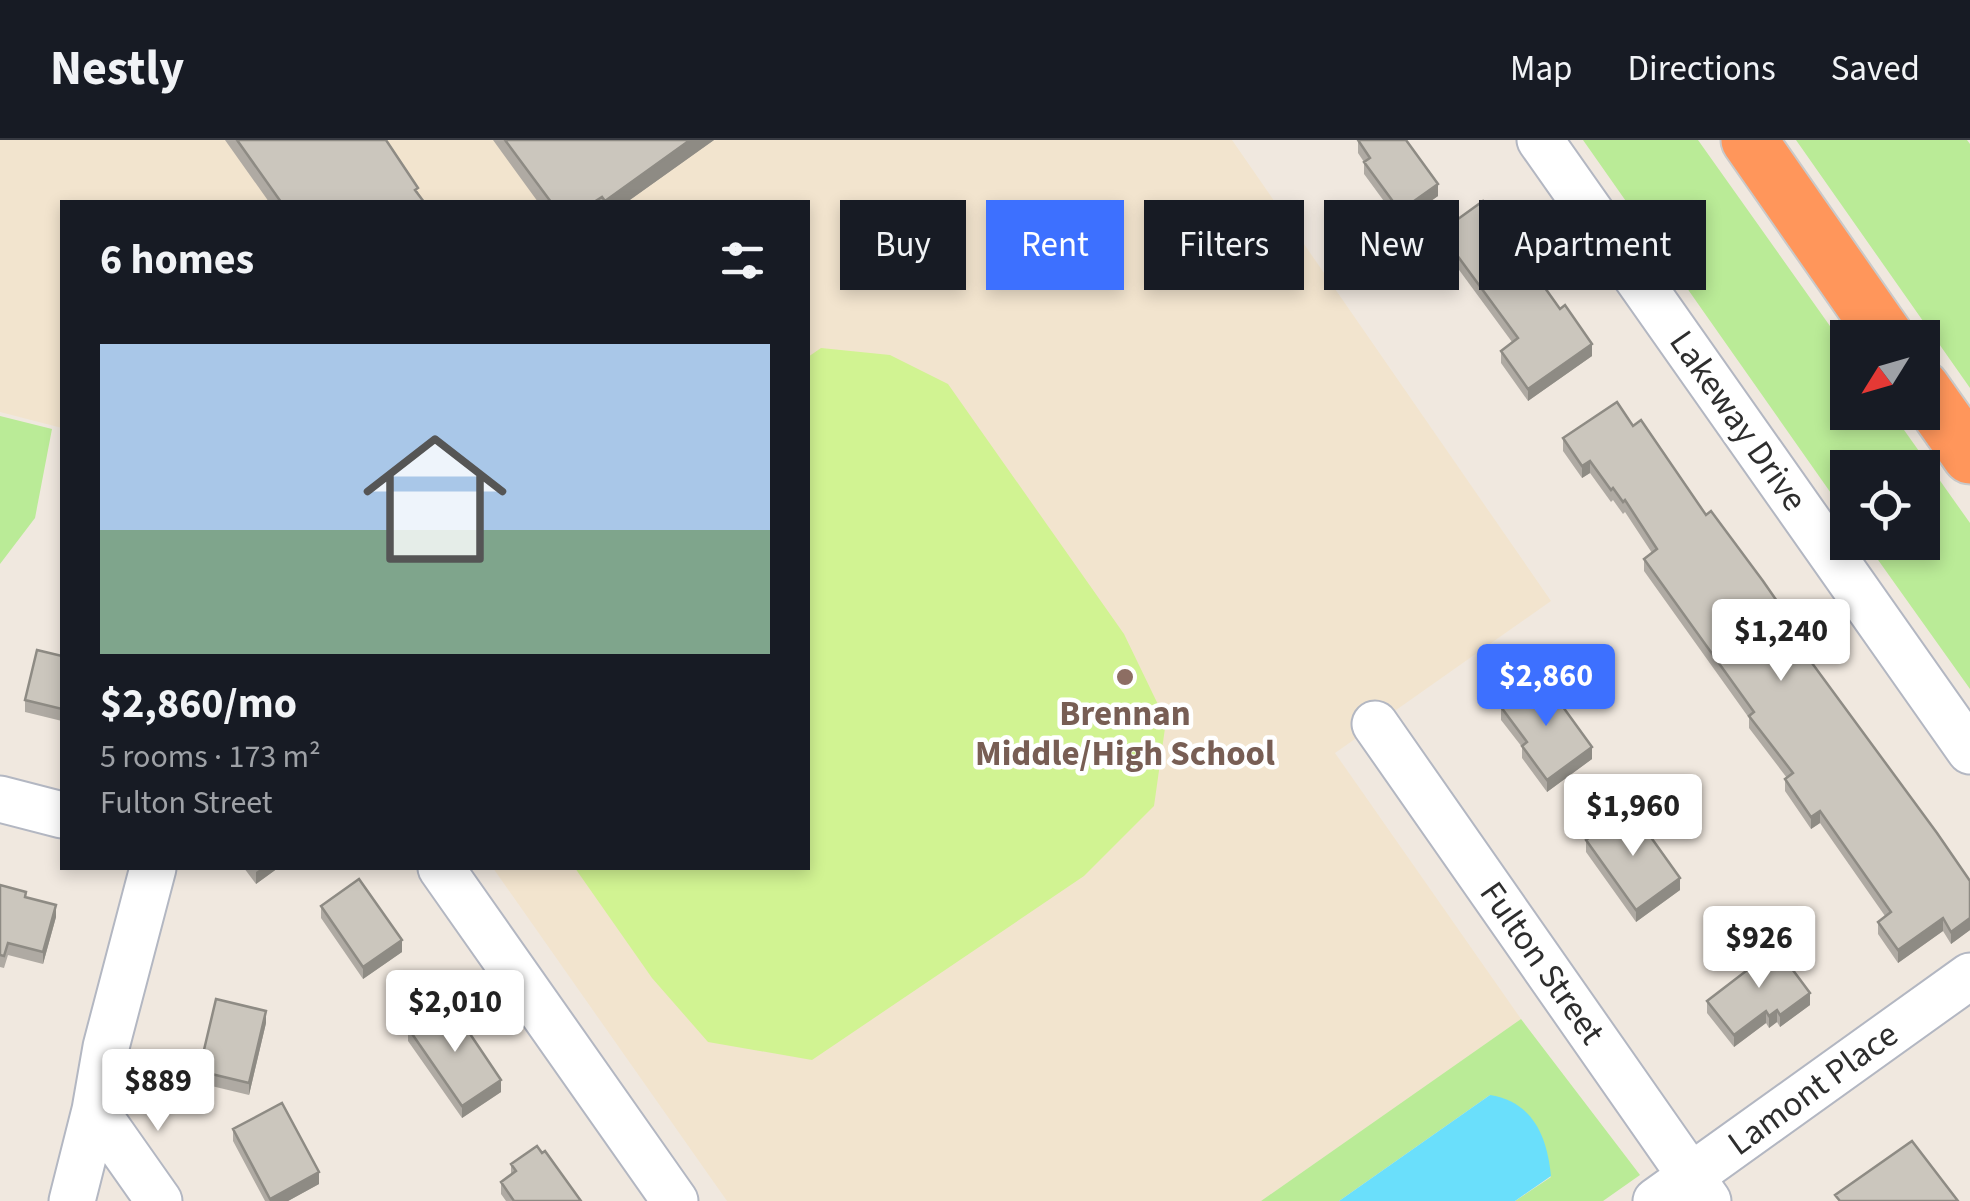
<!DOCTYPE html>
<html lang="en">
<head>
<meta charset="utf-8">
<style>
	body { margin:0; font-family:"Source Sans 3",sans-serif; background:#20242c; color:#f1f3f6; height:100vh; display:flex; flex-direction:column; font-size:38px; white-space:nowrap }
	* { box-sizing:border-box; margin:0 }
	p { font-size:32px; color:#9ea1a6 }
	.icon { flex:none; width:55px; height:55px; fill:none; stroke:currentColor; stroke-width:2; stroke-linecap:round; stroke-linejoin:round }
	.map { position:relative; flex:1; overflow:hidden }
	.side { position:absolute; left:60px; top:60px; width:750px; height:670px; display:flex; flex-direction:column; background:#171b24; border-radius:0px; box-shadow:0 5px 15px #0003 }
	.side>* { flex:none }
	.hud { position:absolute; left:840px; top:60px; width:950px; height:90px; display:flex; gap:20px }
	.needle { width:65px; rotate:233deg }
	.controls { position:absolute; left:1830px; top:180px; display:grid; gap:20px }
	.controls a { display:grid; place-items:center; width:110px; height:110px; border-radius:0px; background:#171b24; box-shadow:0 5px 15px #0003; font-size:50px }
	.price { position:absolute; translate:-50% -85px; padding:0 22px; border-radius:10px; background:#fff; color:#222; font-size:32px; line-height:65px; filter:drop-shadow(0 2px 5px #0008) }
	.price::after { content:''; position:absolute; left:50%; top:60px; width:30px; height:22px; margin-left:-15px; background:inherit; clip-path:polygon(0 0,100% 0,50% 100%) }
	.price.active { background:#3d70ff; color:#fff }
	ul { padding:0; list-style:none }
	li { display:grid; align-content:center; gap:20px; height:530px; padding:0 40px }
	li+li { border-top:2px solid #363941 }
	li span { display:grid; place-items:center; height:310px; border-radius:0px; color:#555 }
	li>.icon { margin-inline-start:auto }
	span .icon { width:180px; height:180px; fill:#fffc; stroke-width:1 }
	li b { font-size:42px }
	h2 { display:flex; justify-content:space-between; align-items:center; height:120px; padding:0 40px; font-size:42px }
	.tag { padding:0 35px; border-radius:0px; background:#171b24; box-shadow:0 5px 15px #0003; font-size:35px; line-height:90px }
	.tag.active { background:#3d70ff; color:#fff }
	header { display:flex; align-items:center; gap:60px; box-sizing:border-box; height:140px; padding:0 50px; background:#171b24; border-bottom:2px solid #363941 }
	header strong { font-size:48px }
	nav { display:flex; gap:55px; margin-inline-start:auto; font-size:35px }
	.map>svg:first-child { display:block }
	.education { fill:#f2e4ce }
	.green { fill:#baeb97 }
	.pitch { fill:#d1f392 }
	.water { fill:#6adffb }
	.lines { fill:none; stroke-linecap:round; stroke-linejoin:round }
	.minor-casing { stroke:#b3b7c2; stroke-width:49 }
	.highway-casing { stroke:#c9c9c9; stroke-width:59 }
	.minor { stroke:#fff; stroke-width:45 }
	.highway { stroke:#ff965b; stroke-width:55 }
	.wall { fill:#afaaa3 }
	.shaded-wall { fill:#8e8b84 }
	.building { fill:#cbc6bd; stroke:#8e8b84; stroke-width:2.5 }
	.education-dot { fill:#8d6e63; stroke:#fff; stroke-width:4 }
	.labels { text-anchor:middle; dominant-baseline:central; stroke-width:9; stroke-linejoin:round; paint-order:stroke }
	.street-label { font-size:35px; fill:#2e2e2e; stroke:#fff }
	.education-label { font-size:35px; font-weight:bold; fill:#785e54; stroke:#fff }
</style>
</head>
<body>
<header>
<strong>Nestly</strong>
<nav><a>Map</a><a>Directions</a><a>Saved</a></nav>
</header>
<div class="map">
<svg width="1970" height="1061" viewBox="0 0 1970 1061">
	<rect width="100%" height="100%" fill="#f0e8df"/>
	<path class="education" d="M0,0H1232L1551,461L1335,613L1521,879L1261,1061H727L493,728H808V62H62V288L0,272Z"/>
	<path class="green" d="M1583,0H1698L1847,210L1848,272L1892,273L1970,383V549L1866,403L1922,402V328H1848L1847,376Z
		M1796,0H1967L1970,4V248Z
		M0,276L52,289L35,378L0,424Z
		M1521,879L1640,1035L1603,1061H1515L1551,1037L1490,955L1339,1061H1261Z"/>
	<path class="pitch" d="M821,208L890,215L948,244L1124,494L1166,581L1154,666L1084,736L812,920L708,902L652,838L575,728H808V217Z"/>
	<path class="water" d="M1490,955C1533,962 1547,996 1551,1036L1515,1061H1339Z"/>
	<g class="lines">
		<g class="minor-casing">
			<path id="minor" d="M1540,0L1970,611
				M1375,584L1708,1061
				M0,659L62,675
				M441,728L675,1061
				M95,970L159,1061
				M72,1061L95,970L106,907L153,728
				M1656,1061L1970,836"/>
		</g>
		<g class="highway-casing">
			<path id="highway" d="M1749,0L1887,198
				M1922,248L1970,316"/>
		</g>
		<use href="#minor" class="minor"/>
		<use href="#highway" class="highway"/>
	</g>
	<path class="wall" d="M225,0H386L424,62H269Z
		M493,0H714L627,62H538Z
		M1358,0L1438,56L1400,83L1364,34V22L1358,13Z
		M1440,92L1592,216L1528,261L1501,223V211L1512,202L1440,104Z
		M1633,286L1706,375L1970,741V790L1951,804L1943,791L1898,823L1878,794V782L1885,776L1820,683L1811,689L1785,651V639L1787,638L1749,588V578L1644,431V419L1652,413L1625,372L1623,374L1613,360L1611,362L1590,333L1582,338L1563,311V298Z
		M62,516V581L25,572V560Z
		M1501,567L1592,619L1547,652L1522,618V607L1501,580Z
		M1586,700L1680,750L1636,782L1586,712Z
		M244,728H278L256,744Z
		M0,745L26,757L56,777L43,824L8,815L4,828L0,827Z
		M321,766L402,812L363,839L321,778Z
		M1746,822L1810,865L1780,887L1777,882L1769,888L1766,883L1734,907L1707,873V861L1746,832Z
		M266,883L249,955L199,943V931Z
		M408,888L501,952L462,978L408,901Z
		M233,989L319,1044L288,1061H265L233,1001Z
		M511,1024L581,1061H506L501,1054V1042L511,1034Z"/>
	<path class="shaded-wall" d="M690,0H714L627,62H605V61Z
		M1438,44V56L1400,83V71Z
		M1592,204V216L1528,261V249Z
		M1590,321V333L1582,338V326Z
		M1592,607V619L1547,652V640Z
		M1820,671V683L1811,689V677Z
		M262,728H278L256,744V732Z
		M1680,738V750L1636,782V770Z
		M56,765V777L43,824V812Z
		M1943,778V791L1898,823V810Z
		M1970,778V790L1951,804V792Z
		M402,800V812L363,839V827Z
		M1810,853V865L1780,887V875Z
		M1777,870V882L1769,888V876Z
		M266,871V883L249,955V943Z
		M1766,871V883L1734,907V895Z
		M501,940V952L462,978V966Z
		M319,1032V1044L288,1061H270V1059Z"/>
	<path class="building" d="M237,0H386L418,48L415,50L424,62H281Z
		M505,0H690L605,61L602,57L594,62H551Z
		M1358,0H1406L1438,44L1400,71L1364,22L1370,18Z
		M1483,61L1560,169L1565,165L1592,204L1528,249L1501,211L1518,198L1440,92Z
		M1617,262L1633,286L1641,280L1706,375L1711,371L1763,441L1790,480L1784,485L1937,693L1970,741V778L1951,792L1943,778L1898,810L1878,782L1891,772L1820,671L1811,677L1785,639L1793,633L1749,576L1754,572L1644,419L1657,409L1625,360L1623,362L1613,348L1611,350L1590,321L1582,326L1563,298Z
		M37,510L62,516V569L25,560Z
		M1542,538L1592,607L1547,640L1522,606L1527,602L1501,567Z
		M1630,668L1680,738L1636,770L1586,700Z
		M359,739L402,800L363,827L321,766Z
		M0,745L26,752L25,757L56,765L43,812L8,803L4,816L0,815Z
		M1772,802L1810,853L1780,875L1777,870L1769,876L1766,871L1734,895L1707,861L1750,828L1746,822Z
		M216,859L266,871L249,943L199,931Z
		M442,866L451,880L458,876L501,940L462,966L408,888Z
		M282,963L319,1032L270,1059L233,989Z
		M1912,1001L1958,1061H1840L1835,1055Z
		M537,1006L542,1013L545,1011L581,1061H514L501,1042L516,1031L511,1024Z"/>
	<circle class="education-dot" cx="1125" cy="537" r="10"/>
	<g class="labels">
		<g class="street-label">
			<text transform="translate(1738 281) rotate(55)">Lakeway Drive</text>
			<text transform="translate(1542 823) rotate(55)">Fulton Street</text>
			<text transform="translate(1813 949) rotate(-36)">Lamont Place</text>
		</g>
		<g class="education-label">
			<text x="1125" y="574">Brennan<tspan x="1125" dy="40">Middle/High School</tspan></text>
		</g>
	</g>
</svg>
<div class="controls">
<a><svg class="needle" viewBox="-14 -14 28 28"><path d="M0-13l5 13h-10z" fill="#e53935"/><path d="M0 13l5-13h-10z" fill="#9ea1a6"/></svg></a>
<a><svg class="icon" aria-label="locate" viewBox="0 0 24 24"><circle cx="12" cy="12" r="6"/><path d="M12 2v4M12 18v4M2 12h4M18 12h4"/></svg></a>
</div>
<b class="price" style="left:1781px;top:544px">$1,240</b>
<b class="price active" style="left:1546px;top:589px">$2,860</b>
<b class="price" style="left:1633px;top:719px">$1,960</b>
<b class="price" style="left:1759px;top:851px">$926</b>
<b class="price" style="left:455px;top:915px">$2,010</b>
<b class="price" style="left:158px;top:994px">$889</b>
<div class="hud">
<a class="tag">Buy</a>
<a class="tag active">Rent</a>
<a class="tag">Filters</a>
<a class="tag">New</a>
<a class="tag">Apartment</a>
</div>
<section class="side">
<h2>6 homes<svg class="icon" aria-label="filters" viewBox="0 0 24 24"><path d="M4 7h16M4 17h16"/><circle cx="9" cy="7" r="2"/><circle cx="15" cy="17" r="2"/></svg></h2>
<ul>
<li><span style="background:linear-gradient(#a9c7e8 60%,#7fa58c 0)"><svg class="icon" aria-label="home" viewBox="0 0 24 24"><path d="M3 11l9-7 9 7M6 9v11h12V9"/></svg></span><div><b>$2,860/mo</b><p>5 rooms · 173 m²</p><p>Fulton Street</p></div></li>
</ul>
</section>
</div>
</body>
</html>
